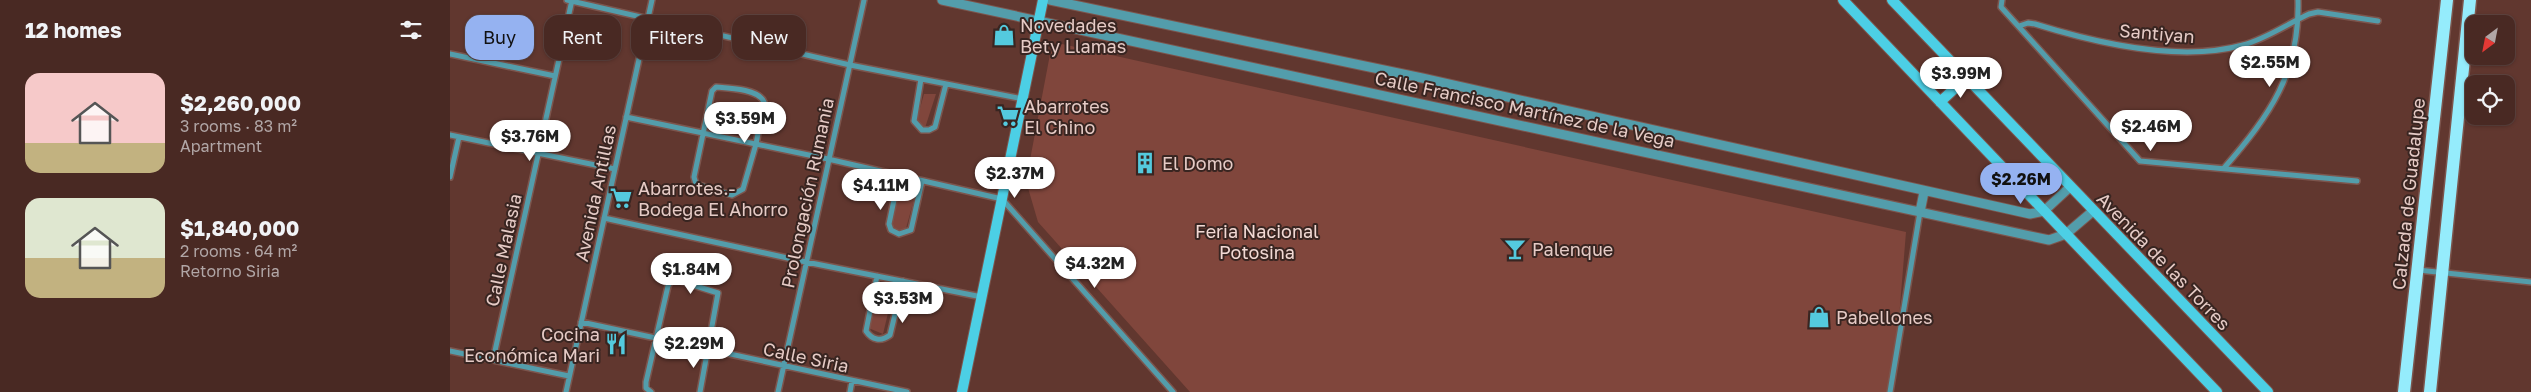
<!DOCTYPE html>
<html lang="en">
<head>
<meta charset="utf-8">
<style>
	body { margin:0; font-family:"Golos Text",sans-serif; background:#533530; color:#f1f3f6; height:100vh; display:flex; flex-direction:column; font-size:19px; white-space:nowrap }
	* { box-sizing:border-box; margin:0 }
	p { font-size:16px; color:#b1a6a6 }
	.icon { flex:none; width:28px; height:28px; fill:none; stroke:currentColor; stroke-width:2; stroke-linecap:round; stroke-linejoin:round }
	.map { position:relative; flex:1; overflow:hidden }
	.details { display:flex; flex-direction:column; background:#492923; width:450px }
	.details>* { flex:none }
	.banner { position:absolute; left:15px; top:15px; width:475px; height:45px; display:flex; gap:10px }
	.needle { width:32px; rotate:212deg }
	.controls { position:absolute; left:2015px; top:15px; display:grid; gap:10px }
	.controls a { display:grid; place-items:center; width:50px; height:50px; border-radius:10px; background:#492923; box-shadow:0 1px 4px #0004,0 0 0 1px #614541; font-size:25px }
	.price { position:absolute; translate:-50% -42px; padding:0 11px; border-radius:18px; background:#fff; color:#222; font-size:16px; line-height:32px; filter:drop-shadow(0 1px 2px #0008) }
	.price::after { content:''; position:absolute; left:50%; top:30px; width:15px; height:11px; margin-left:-8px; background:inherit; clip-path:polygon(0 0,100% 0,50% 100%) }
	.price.on { background:#95b2f1; color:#111 }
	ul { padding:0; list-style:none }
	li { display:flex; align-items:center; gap:15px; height:125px; padding:0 25px }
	li span { display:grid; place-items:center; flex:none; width:140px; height:100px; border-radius:15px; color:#555 }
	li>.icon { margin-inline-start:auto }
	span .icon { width:60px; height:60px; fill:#fffc; stroke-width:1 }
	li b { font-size:21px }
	h2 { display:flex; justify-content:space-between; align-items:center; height:60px; padding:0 25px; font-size:21px }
	.tag { padding:0 18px; border-radius:15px; background:#492923; box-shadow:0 1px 4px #0004,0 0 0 1px #614541; font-size:18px; line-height:45px }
	.tag.on { background:#95b2f1; color:#111 }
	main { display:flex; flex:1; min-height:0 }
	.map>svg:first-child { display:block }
	.green { fill:#80463c }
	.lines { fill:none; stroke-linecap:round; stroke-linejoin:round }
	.minor-casing { stroke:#7c554d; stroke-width:8 }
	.tertiary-casing { stroke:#7c554d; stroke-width:11 }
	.secondary-casing { stroke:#7c554d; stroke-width:12 }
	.primary-casing { stroke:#7c554d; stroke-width:15 }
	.minor { stroke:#539dab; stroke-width:5 }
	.tertiary { stroke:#539dab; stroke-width:9 }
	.secondary { stroke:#4ccfe5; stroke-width:10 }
	.primary { stroke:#95ecfc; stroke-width:12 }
	.labels { text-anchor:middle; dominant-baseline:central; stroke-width:4; stroke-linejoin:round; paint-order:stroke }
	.poi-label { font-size:18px; fill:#e6cbc6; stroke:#382521; text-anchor:start }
	.street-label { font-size:18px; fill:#e6cbc6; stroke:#382521 }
	.park-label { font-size:18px; fill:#f2d9d4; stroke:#382521 }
</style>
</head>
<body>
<main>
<section class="details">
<h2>12 homes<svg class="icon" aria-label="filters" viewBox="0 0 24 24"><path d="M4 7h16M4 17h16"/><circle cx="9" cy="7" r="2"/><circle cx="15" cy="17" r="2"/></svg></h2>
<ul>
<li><span style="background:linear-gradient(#f6c9c9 70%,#c2b280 0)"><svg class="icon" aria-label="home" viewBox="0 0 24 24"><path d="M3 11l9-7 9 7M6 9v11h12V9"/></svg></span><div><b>$2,260,000</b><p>3 rooms · 83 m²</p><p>Apartment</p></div></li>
<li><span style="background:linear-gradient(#dfe7d0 60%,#c2b280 0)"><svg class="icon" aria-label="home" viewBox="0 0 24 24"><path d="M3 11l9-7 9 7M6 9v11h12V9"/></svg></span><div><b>$1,840,000</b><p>2 rooms · 64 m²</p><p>Retorno Siria</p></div></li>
</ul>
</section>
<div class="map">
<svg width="2081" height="392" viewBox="0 0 2081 392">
	<rect width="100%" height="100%" fill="#61372f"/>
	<path class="green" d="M612,44L1456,232L1443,392H740L588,222L576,181L601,49Z
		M474,94H486L474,131L465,126Z
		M453,181L468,185L455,232L436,227Z
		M427,284L444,288L433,334L416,327Z"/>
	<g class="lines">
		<g class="minor-casing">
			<path id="minor" d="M117,0L400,65L573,99
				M1552,0L1551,7L1690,161L1907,181
				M1569,26L1578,23L1585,24C1646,43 1729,63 1793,45C1816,39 1837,24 1859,14L1868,12L1928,21
				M0,54L105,76
				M471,79L464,121L472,130H479L485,127L496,84
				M266,87C279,88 309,89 314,102L306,144L293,189L282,195L246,184L244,177L262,91Z
				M176,117L378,159L552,199L723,392
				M0,135L165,169
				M1774,168C1820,115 1850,73 1848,0
				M449,176L439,224L441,230L449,234L461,230L472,181
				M0,177L9,137
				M154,218L356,262L532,297
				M1968,270L2081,282
				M427,276L416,331C422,340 431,342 440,335L453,281
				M131,322L457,392
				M0,351L119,376
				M43,360L122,0
				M116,392L202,0
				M201,392L196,388V382L218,286L221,281L227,280L268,293L250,392
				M328,392L414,0
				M400,392L402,381
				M1440,392L1470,212"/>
		</g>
		<g class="tertiary-casing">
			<path id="tertiary" d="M492,0L1599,240L1616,234L1643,211
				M600,0L972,78L1580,214L1594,211L1620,187
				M1470,212L1474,192"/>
		</g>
		<g class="secondary-casing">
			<path id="secondary" d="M1393,0L1767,392
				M1442,0L1818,392
				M1490,102L1516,78
				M512,392L593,0"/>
		</g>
		<g class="primary-casing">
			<path id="primary" d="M1954,392L1997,0
				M1980,392L2020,0"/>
		</g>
		<use href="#minor" class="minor"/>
		<use href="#tertiary" class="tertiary"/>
		<use href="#secondary" class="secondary"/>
		<use href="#primary" class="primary"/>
	</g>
	<defs>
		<g id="shop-bare" transform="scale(1.725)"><path d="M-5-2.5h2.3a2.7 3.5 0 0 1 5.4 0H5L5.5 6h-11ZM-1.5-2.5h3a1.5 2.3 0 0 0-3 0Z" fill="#54cade" stroke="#382521" stroke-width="2.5" paint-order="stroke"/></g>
		<g id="supermarket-bare" transform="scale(1.725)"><path d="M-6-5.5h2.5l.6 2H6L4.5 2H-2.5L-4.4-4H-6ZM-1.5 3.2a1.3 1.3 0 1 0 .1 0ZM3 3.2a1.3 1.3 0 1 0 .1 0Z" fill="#54cade" stroke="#382521" stroke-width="2.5" paint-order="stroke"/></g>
		<g id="building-bare" transform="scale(1.725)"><path d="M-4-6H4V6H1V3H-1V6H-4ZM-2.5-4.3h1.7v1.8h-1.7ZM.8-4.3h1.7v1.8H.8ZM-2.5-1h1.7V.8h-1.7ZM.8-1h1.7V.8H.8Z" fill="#54cade" stroke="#382521" stroke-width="2.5" paint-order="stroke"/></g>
		<g id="bar-bare" transform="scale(1.725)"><path d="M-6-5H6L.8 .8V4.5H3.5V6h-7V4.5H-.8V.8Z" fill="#54cade" stroke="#382521" stroke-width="2.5" paint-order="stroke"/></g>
		<g id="restaurant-bare" transform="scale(1.725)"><path d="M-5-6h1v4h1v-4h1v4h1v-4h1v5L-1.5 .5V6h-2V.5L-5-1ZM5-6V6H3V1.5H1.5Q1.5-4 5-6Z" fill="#54cade" stroke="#382521" stroke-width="2.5" paint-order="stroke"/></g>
	</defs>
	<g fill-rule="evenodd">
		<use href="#shop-bare" x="554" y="35"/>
		<use href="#supermarket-bare" x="558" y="116"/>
		<use href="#building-bare" x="695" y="163"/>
		<use href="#supermarket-bare" x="171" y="198"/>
		<use href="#bar-bare" x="1065" y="249"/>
		<use href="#shop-bare" x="1369" y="317"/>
		<use href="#restaurant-bare" x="166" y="344"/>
	</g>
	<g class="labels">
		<g class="poi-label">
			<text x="570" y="25">Novedades<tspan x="570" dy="21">Bety Llamas</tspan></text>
			<text x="574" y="106">Abarrotes<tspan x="574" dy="21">El Chino</tspan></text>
			<text x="712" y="163">El Domo</text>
			<text x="188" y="188">Abarrotes.-<tspan x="188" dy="21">Bodega El Ahorro</tspan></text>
			<text x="1082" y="249">Palenque</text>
			<text x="1386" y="317">Pabellones</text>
			<text x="150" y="334" text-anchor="end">Cocina<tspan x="150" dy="21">Económica Mari</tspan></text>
		</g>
		<g class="street-label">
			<text transform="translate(1707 33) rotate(5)">Santiyan</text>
			<text transform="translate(1075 109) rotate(12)">Calle Francisco Martínez de la Vega</text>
			<text transform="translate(145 193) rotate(-78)">Avenida Antillas</text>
			<text transform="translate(357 193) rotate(-78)">Prolongación Rumania</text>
			<text transform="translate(1958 194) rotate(-84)">Calzada de Guadalupe</text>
			<text transform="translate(53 250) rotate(-78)">Calle Malasia</text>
			<text transform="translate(1714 261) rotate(46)">Avenida de las Torres</text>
			<text transform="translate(356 357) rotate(12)">Calle Siria</text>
		</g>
		<g class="park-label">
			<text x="807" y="231">Feria Nacional<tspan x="807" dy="21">Potosina</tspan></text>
		</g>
	</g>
</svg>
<div class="controls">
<a><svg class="needle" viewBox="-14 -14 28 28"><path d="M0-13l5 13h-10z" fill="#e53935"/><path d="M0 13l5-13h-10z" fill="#b1a6a6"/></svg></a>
<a><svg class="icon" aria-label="locate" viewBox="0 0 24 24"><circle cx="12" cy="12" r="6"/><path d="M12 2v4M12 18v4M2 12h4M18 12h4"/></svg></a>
</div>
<b class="price" style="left:1820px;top:88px">$2.55M</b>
<b class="price" style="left:1511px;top:99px">$3.99M</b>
<b class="price" style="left:295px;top:144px">$3.59M</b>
<b class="price" style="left:1701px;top:152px">$2.46M</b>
<b class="price" style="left:80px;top:162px">$3.76M</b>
<b class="price" style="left:565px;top:199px">$2.37M</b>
<b class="price on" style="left:1571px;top:205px">$2.26M</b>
<b class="price" style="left:431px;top:211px">$4.11M</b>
<b class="price" style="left:645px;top:289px">$4.32M</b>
<b class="price" style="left:241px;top:295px">$1.84M</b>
<b class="price" style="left:453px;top:324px">$3.53M</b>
<b class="price" style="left:244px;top:369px">$2.29M</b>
<div class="banner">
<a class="tag on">Buy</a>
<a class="tag">Rent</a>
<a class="tag">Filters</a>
<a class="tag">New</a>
</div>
</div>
</main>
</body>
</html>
